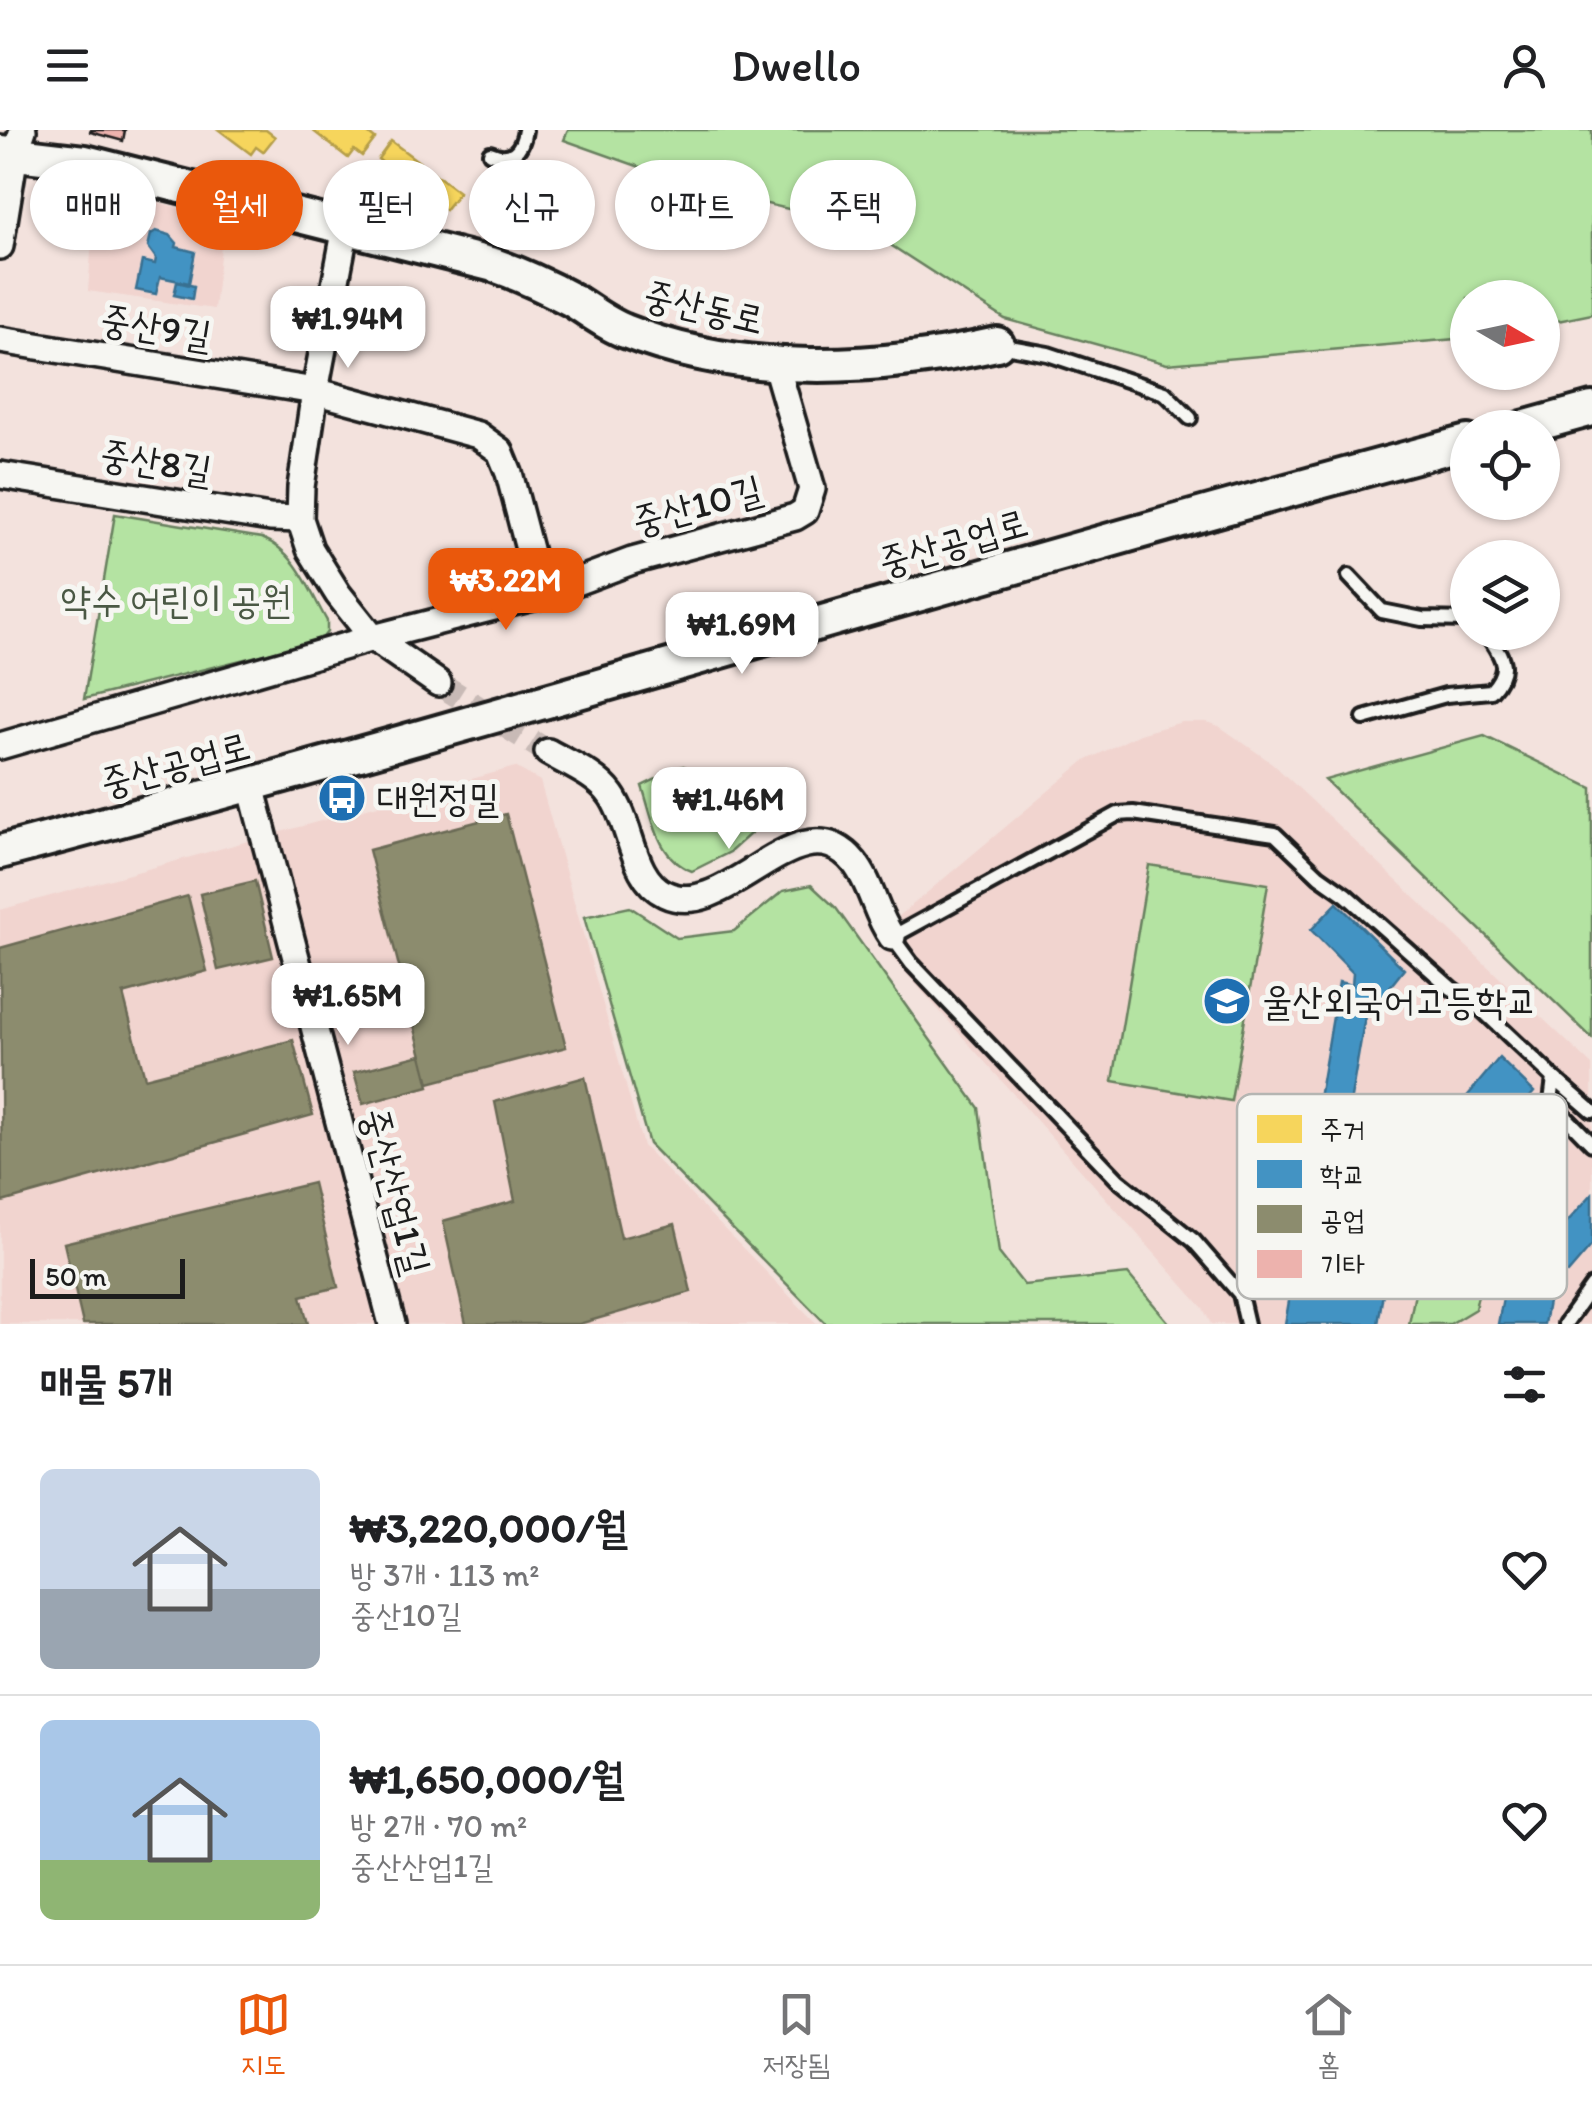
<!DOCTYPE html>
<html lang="ko">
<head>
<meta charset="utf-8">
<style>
	body { margin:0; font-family:Itim,"Poor Story",sans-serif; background:#f2f2f2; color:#202124; height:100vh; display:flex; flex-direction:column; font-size:38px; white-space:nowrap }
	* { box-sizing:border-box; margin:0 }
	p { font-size:32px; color:#757577 }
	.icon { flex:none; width:55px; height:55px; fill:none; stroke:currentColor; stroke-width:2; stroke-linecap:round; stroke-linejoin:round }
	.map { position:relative; height:1194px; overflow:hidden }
	.drawer { display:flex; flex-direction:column; background:#fff; flex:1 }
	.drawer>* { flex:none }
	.top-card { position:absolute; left:30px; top:30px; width:1000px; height:90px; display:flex; gap:20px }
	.needle { width:65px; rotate:99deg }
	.buttons { position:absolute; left:1450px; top:150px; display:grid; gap:20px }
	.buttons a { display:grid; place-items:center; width:110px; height:110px; border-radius:50%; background:#fff; box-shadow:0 2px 8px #0004; font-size:50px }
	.scale { position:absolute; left:30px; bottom:25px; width:155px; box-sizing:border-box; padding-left:10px; border:5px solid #1c1c1c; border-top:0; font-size:28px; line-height:35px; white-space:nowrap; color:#1c1c1c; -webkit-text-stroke:8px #f6f6f2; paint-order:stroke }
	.price { position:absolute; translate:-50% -85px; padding:0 22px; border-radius:20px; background:#fff; color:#222; font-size:32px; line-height:65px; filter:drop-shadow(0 2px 5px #0008) }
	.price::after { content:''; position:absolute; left:50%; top:60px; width:30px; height:22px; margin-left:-15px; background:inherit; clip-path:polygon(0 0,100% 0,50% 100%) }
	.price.on { background:#ea580c; color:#fff }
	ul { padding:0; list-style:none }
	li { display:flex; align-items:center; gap:30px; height:250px; padding:0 40px }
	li+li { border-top:2px solid #e0e0e0 }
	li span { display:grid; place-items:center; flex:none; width:280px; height:200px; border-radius:15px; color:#555 }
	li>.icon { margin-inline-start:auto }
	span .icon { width:120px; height:120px; fill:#fffc; stroke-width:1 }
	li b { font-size:42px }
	h2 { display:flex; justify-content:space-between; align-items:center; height:120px; padding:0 40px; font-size:42px }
	.tag { padding:0 35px; border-radius:45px; background:#fff; box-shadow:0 2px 8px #0004; font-size:35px; line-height:90px }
	.tag.on { background:#ea580c; color:#fff }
	header { display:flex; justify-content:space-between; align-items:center; height:130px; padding:0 40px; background:#fff; font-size:45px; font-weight:600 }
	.tab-bar { display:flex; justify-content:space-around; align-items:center; height:140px; border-top:2px solid #e0e0e0; background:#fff; font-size:28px; color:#757577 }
	.tab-bar a { display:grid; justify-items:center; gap:5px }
	.tab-bar .on { color:#ea580c }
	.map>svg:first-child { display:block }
	.built { fill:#f1d4cf }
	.green { fill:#b4e3a2; stroke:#68805f; stroke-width:2.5 }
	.homes { fill:#f6d55c; stroke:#b59e49; stroke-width:2.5 }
	.schools { fill:#4393c3; stroke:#376f91; stroke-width:2.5 }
	.industry { fill:#8c8c6e; stroke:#6a6a55; stroke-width:2.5 }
	.building { fill:#edb2ad; stroke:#1c1c1c; stroke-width:2.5 }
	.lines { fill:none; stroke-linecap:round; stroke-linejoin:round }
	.street-tunnel { stroke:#c8bab6; stroke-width:25; stroke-dasharray:25 12; stroke-linecap:butt }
	.lane-casing { stroke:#1c1c1c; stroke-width:20 }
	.street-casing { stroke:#1c1c1c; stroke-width:32 }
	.secondary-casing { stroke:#1c1c1c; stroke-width:40 }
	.lane { stroke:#f6f6f2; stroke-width:12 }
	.street { stroke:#f6f6f2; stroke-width:25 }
	.secondary { stroke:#f6f6f2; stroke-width:32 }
	.labels { text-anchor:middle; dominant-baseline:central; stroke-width:10; stroke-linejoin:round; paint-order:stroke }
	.street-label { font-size:38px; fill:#1c1c1c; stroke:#f6f6f2 }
	.park-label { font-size:38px; fill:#4a5844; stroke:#f6f6f2 }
	.poi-label { font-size:38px; fill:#1c1c1c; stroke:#f6f6f2; text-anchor:start }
	.key { fill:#f6f6f2; stroke:#b5b5b2; stroke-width:2.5 }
	.key-label { font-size:28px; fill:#1c1c1c }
</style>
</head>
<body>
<header><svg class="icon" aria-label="menu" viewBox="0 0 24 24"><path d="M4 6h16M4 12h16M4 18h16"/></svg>Dwello<svg class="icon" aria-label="person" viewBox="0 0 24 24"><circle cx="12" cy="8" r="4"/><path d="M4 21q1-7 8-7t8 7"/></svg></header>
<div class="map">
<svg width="1592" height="1194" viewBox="0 0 1592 1194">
	<rect width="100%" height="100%" fill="#f3e2dd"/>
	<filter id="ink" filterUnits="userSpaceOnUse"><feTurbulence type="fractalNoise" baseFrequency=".01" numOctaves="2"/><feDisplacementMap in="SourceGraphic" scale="20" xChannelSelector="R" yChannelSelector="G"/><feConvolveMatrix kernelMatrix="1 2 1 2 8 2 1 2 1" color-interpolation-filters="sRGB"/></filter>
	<g filter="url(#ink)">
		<path class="built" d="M96,61L165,74L224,91L214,179L88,161Z
			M1182,592H1206L1219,596L1272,633L1592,935V1194H1211L1203,1178L874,807L1083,632L1139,604Z
			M515,637L540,651L643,1016L817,1194H0V780Z"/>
		<path class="green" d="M568,0H1592V184L1543,194L1542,168H1468L1467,208L1167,234L1005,189L861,96L699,58L564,10Z
			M115,384L262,408C297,422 309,460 327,491V502L321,510L84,569Z
			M1484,606L1592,658V908L1325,650Z
			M683,636C723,652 739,656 759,696L730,722L692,741C657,728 653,689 642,656Z
			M1149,735L1268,754L1231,971L1113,951Z
			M811,755L836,778L979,978L999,1123L1024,1155L1128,1144L1170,1194H826L649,1014L584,787L630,777L677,808L734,801L783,761Z
			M1417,1153L1478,1165L1475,1179L1450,1194H1409Z"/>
		<path class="homes" d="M219,0H266L275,7L263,22L256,17L251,24Z
			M312,0H364L375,9L362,26L354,20L348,28Z
			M391,11L459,62L445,80L439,76L435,82L379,40L384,34L378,29Z"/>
		<path class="schools" d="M156,101L170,105L177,113L176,117L195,122L189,153L160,147L156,164L136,160L142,131L155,134L156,128L148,117L151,104Z
			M177,152L194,156L192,169L174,165Z
			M1337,773L1404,839L1385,863L1381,877L1367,875L1348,985L1363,988L1356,1024L1409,1036L1499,928L1534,962L1509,992L1497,982L1462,1023L1456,1054L1461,1056L1454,1090L1369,1071L1354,1151L1384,1157L1378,1194H1285L1304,1085L1293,1081L1285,1072L1284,1043L1293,1032L1316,1022L1319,1009H1312L1339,852L1352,855L1353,843L1311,800Z
			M1592,1064V1115L1568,1143L1558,1141L1553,1144L1544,1194H1498L1513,1115L1542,1120Z"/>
		<path class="industry" d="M506,684L566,917L429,953L369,720Z
			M255,751L273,827L218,840L200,764Z
			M188,766L207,841L123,864L145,948L293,910L313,985L2,1072L0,818Z
			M421,925L429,956L363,974L354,942Z
			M585,947L621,1108L675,1094L691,1162L579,1194H466L443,1091L515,1071L495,972Z
			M313,1053L338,1157L301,1166L308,1194H83L64,1113Z"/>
		<path class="building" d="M91,0H125L123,11L90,2Z
			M41,66L64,69L60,89L38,85Z"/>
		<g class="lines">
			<path class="street-tunnel" d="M438,553L548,622"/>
			<g class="lane-casing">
				<path id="lane" d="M490,23C511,32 522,21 525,0
					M999,215L1048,224L1165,263L1190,288
					M1349,446L1382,481L1422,489L1468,490
					M1364,588L1446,565L1491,561C1513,536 1501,527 1486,502
					M1554,948L1592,981
					M1247,1194L1240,1164L1194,1111L1118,1050L911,833L892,807L1118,684L1133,683L1275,704L1319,746L1346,765L1451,858L1483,881L1554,948L1551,972L1592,1014
					M1565,1194L1592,1156"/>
			</g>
			<g class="street-casing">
				<path id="street" d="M346,97L315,261L301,357L300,389L310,419L338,464L373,508L438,553
					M0,116L15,23L23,0
					M0,210L315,261L478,305L500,321L509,343L541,465
					M0,345L270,388L300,389
					M0,616L373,508L541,465L632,431L795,387L805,381L812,359L776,235
					M548,622C569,634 597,645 611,665C632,694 631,748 665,764C727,794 799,666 854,732C872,754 875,784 892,807
					M251,656L392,1194"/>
			</g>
			<g class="secondary-casing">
				<path id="secondary" d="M0,22L85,32L494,135C522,145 546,156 572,170C589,180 606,194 625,201C741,247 877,241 997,214
					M1523,298L1592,279
					M0,722C491,593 977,442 1468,312"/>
			</g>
			<use href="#lane" class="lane"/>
			<use href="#street" class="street"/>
			<use href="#secondary" class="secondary"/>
		</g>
	</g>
	<defs>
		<g id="bus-disc" transform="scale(2.5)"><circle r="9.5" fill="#1f6fb2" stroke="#f6f6f2"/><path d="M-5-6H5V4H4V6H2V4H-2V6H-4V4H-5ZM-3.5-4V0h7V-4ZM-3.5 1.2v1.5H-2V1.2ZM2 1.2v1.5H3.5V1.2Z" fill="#fff"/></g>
		<g id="school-disc" transform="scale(2.5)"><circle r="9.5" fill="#1f6fb2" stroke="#f6f6f2"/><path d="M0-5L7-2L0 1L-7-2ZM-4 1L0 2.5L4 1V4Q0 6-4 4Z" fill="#fff"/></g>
	</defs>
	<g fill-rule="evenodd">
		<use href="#bus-disc" x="342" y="668"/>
		<use href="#school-disc" x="1227" y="871"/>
	</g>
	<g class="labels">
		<g class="street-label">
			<text transform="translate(704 177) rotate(13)">중산동로</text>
			<text transform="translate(156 197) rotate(9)">중산9길</text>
			<text transform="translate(156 332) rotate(9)">중산8길</text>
			<text transform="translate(697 375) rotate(-15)">중산10길</text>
			<text transform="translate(953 412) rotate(-16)">중산공업로</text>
			<text transform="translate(175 634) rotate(-15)">중산공업로</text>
			<text transform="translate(396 1061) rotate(75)">중산산업1길</text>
		</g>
		<g class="park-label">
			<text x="176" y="470">약수 어린이 공원</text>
		</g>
		<g class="poi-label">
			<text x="377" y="668">대원정밀</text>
			<text x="1262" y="871">울산외국어고등학교</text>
		</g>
	</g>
	<rect x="1237" y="964" width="330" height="205" rx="15" class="key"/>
	<rect x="1257" y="985" width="45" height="28" fill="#f6d55c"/>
	<rect x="1257" y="1030" width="45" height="28" fill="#4393c3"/>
	<rect x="1257" y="1075" width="45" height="28" fill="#8c8c6e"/>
	<rect x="1257" y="1120" width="45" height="28" fill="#edb2ad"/>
	<g class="key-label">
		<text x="1320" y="1009">주거</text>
		<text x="1320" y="1054">학교</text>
		<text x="1320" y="1099">공업</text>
		<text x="1320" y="1144">기타</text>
	</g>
</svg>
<div class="buttons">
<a><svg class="needle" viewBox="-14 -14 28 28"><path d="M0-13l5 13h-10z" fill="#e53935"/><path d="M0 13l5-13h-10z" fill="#757577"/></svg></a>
<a><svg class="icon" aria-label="locate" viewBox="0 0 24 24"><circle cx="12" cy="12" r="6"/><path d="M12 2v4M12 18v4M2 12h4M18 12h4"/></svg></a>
<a><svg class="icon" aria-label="layers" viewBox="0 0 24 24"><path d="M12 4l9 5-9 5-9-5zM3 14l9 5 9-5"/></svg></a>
</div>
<div class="scale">50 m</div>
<b class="price" style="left:348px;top:241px">₩1.94M</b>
<b class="price on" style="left:506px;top:503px">₩3.22M</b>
<b class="price" style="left:742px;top:547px">₩1.69M</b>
<b class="price" style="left:729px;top:722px">₩1.46M</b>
<b class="price" style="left:348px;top:918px">₩1.65M</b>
<div class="top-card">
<a class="tag">매매</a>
<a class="tag on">월세</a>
<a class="tag">필터</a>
<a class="tag">신규</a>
<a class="tag">아파트</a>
<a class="tag">주택</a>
</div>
</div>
<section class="drawer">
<h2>매물 5개<svg class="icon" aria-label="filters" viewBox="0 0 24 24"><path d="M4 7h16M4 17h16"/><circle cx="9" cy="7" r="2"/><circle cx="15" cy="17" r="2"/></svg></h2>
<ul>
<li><span style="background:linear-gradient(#c9d6e8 60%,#9aa5b1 0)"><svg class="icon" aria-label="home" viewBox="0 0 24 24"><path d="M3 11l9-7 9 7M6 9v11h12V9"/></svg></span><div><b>₩3,220,000/월</b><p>방 3개 · 113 m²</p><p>중산10길</p></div><svg class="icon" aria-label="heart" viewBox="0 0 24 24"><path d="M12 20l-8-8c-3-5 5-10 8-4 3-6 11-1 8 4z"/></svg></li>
<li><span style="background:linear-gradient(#a9c7e8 70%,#8fb573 0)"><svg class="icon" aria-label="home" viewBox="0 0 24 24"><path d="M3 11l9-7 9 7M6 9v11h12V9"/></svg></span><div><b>₩1,650,000/월</b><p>방 2개 · 70 m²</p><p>중산산업1길</p></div><svg class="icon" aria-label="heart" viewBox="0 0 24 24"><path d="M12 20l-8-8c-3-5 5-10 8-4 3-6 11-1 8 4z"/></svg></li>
</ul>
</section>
<nav class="tab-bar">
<a class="on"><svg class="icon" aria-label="map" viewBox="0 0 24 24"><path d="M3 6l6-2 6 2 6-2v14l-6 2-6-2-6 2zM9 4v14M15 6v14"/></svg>지도</a>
<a><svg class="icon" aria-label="saved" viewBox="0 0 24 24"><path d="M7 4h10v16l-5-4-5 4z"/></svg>저장됨</a>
<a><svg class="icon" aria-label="home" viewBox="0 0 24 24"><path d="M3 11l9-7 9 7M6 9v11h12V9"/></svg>홈</a>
</nav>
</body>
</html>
